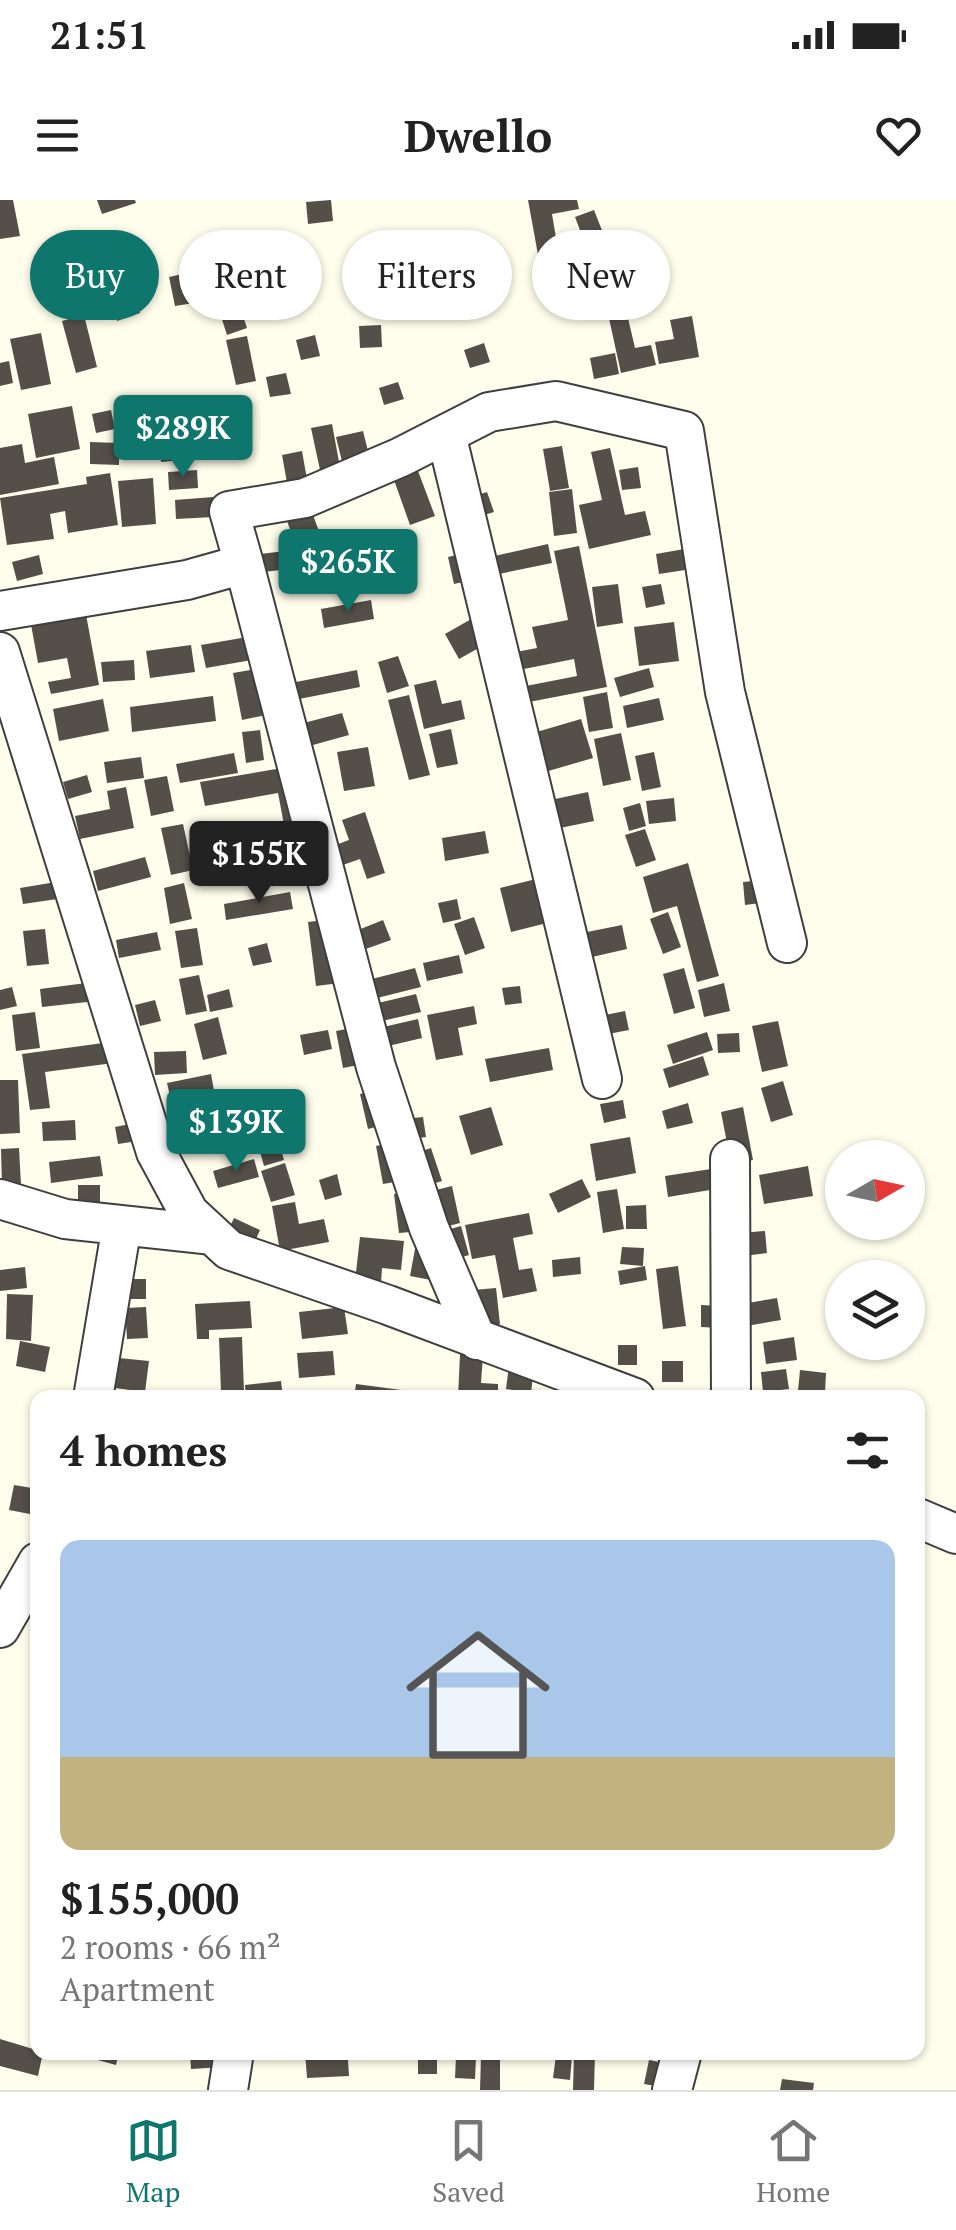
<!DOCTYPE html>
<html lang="en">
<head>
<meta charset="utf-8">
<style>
	body { margin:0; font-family:"PT Serif",serif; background:#f2f2f2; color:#222; height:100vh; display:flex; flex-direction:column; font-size:38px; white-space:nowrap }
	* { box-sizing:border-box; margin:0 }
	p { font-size:32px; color:#767676 }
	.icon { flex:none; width:55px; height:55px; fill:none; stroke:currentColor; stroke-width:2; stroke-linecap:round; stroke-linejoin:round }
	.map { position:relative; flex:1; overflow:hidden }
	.side { position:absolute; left:30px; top:1190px; width:895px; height:670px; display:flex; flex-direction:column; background:#fff; border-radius:20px; box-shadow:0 2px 8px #0004 }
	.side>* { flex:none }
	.guide { position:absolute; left:30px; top:30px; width:898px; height:90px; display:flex; gap:20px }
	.needle { width:65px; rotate:81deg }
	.tools { position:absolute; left:825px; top:940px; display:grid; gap:20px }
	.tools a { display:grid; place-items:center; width:100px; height:100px; border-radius:50%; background:#fff; box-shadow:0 2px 8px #0004; font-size:50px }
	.price { position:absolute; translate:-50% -85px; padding:0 22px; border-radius:10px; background:#0f766e; color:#fff; font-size:32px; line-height:65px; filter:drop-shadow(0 2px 5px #0008) }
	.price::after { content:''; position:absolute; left:50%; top:60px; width:30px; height:22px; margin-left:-15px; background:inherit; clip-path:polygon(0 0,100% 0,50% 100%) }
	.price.current { background:#222; color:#fff }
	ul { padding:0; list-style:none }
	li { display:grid; align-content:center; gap:20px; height:530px; padding:0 30px }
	li span { display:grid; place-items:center; height:310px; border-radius:20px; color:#555 }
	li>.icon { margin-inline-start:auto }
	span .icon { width:180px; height:180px; fill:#fffc; stroke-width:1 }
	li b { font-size:42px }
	h2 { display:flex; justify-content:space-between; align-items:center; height:120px; padding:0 30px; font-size:42px }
	.pill { padding:0 35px; border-radius:45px; background:#fff; box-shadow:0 2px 8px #0004; font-size:35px; line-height:90px }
	.pill.current { background:#0f766e; color:#fff }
	.status { display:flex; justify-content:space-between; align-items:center; height:70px; padding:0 50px; background:#fff; direction:ltr }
	.status svg { height:28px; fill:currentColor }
	header { display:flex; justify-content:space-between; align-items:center; height:130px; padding:0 30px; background:#fff; font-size:45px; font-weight:700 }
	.tabs { display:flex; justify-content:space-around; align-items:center; height:140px; border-top:2px solid #e0e0e0; background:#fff; font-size:28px; color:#767676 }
	.tabs a { display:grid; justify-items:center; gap:5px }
	.tabs .current { color:#0f766e }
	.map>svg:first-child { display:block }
	.building { fill:#554f49 }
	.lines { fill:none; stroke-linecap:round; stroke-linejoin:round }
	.minor-casing { stroke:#3f3f3f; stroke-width:42 }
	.minor { stroke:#fff; stroke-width:38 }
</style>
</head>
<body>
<div class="status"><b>21:51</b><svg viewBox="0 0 49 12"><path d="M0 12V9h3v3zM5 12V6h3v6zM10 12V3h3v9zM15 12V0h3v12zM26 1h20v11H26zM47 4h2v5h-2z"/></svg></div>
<header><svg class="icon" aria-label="menu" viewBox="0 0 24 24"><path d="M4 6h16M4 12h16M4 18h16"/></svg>Dwello<svg class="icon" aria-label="heart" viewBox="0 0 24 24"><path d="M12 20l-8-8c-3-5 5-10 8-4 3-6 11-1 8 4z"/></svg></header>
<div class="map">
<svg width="956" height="1890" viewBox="0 0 956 1890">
	<rect width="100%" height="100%" fill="#fffeec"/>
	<path class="building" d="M0,0H13L20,36L0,39Z
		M97,0H135L136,3L102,14Z
		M331,0L333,21L308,24L306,2Z
		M528,0H577L579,9L552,14L563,79L543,82Z
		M594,10L605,38L586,46L575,17Z
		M226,64L247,128L227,135L206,70Z
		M412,65L417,82L391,90L385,73Z
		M187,73L194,103L175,106L169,77Z
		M303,83L308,104L288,109L283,88Z
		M90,86L99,109L83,116L74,93Z
		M134,96L140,113L117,121L111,104Z
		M624,101L635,148L651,145L656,165L621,173L606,105Z
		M84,115L97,167L76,173L62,121Z
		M692,116L699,157L659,164L655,142L674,139L670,120Z
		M381,125L382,147L360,148L359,126Z
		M41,133L51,184L21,190L10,139Z
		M315,135L320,156L301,160L296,140Z
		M247,136L256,181L236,185L226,140Z
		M484,143L490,162L470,168L464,150Z
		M615,153L619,174L594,179L590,158Z
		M9,161L13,183L0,186V163Z
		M286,173L291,194L270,197L266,177Z
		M398,182L404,199L384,205L379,188Z
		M131,201L138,235L124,238L117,204Z
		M72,206L80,249L36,258L28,214Z
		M111,210L115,229L96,233L92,214Z
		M332,224L340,267L320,270L311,228Z
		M363,231L373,271L346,278L336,237Z
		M180,240L181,260L161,262L160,241Z
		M90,242L119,243V265L90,264Z
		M22,244L25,263L54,257L59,284L0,295V248Z
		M562,246L569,288L550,291L543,249Z
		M610,248L625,315L645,311L651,335L589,349L579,305L602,300L591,252Z
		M302,251L310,296L290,299L282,255Z
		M638,267L641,288L622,290L619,270Z
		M197,270L198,288L169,290L168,272Z
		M418,271L435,316L410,325L394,280Z
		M110,273L118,325L68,333L65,311L50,314L54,339L7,345L0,298L87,284L86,277Z
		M153,278L156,324L122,327L118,281Z
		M572,289L577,333L554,336L549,292Z
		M487,292L494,312L474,318L468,298Z
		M213,297L214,317L176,319L175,300Z
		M312,312L321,337L296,346L287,321Z
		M402,335L407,355L388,360L383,341Z
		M548,344L552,363L494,375L490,357Z
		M579,346L607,487L529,502L526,486L577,476L574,459L519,470L516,452L537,448L532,427L568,420L554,351Z
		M701,346L705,367L659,374L656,354Z
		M318,347L322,378L301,380L299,368L254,373L251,355Z
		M470,352L476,379L454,384L448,357Z
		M39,355L43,374L17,381L12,362Z
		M412,358L417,377L381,387L377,368Z
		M618,384L623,423L597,427L592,387Z
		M661,384L665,404L646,408L642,387Z
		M371,400L374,419L324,428L321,409Z
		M85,409L99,485L51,494L48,482L71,478L67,458L38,463L30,419Z
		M480,414L495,439L459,459L445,434Z
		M674,422L679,461L639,466L634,427Z
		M253,436L258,459L206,468L201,445Z
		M191,445L195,472L150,478L146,451Z
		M398,456L409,486L387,493L378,462Z
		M134,460L135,480L103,482L101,462Z
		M649,468L654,487L620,497L614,478Z
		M256,469L266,515L242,520L233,473Z
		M357,470L360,487L289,501L286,484Z
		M436,480L442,504L461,500L465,519L424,529L414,485Z
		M607,492L613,528L589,532L583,497Z
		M409,495L430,575L409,580L388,500Z
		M213,496L216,521L132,532L130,507Z
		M659,498L664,520L627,528L623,506Z
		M103,499L109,531L59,541L53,509Z
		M342,513L349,535L302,548L296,525Z
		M581,519L593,558L545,572L533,533Z
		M451,529L458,564L437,568L429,534Z
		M260,530L264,560L246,563L242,532Z
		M621,533L631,580L603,586L594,539Z
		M368,547L375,586L344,591L337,552Z
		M654,552L661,587L642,591L635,556Z
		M234,553L238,573L180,583L176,564Z
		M141,557L144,578L107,583L104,562Z
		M294,566L305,627L285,630L278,593L205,606L200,582Z
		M87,575L92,592L68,599L63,582Z
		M167,576L174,611L151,616L144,580Z
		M126,587L134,628L80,639L75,616L110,609L107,591Z
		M588,592L594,621L560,628L555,599Z
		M674,598L676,621L649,624L646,601Z
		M640,603L646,626L629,631L623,608Z
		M365,612L385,673L367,679L360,659L340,666L333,646L349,640L342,620Z
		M183,624L193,670L171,675L161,628Z
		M645,629L656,660L636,667L625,635Z
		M485,631L489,653L445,661L442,638Z
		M292,633L298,653L272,661L266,641Z
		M145,657L151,677L98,691L93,671Z
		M688,663L719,776L697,782L677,706L653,713L643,677Z
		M536,679L547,723L511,732L500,688Z
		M68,680L71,697L23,704L20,688Z
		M764,680L767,702L745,705L743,682Z
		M184,683L192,719L170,724L164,688Z
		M290,692L293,709L226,720L224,704Z
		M457,699L461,719L443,723L438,703Z
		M668,712L681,747L663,754L650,719Z
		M474,717L485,748L465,755L454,724Z
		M332,719L340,783L316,786L308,722Z
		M383,720L391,740L360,751L353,732Z
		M622,725L627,749L592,757L587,732Z
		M197,728L203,765L181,768L175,731Z
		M45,729L49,764L27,766L23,731Z
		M157,732L161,750L119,758L116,740Z
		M267,743L272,762L253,766L248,748Z
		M459,755L463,773L427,781L423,763Z
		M415,768L421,787L369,800L364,781Z
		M684,768L695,808L674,814L663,774Z
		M199,775L207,811L186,815L179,779Z
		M94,782L96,801L42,807L40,789Z
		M724,783L730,811L704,817L698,790Z
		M520,786L522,803L505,805L502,788Z
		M12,787L17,806L0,810V790Z
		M229,789L233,807L210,812L207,795Z
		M416,794L421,812L382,821L378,803Z
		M155,800L161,821L140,826L135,805Z
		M474,806L477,824L458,828L463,855L436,860L427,815Z
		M625,811L629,830L608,834L605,815Z
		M35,812L40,848L16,851L12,815Z
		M218,817L227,854L203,860L194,824Z
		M418,819L422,838L384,847L379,828Z
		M778,821L788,866L762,872L752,826Z
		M362,826L369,863L343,868L336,831Z
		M328,830L332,849L304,855L300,835Z
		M707,832L713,850L673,864L667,845Z
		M739,833L740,852L718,853L717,834Z
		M118,841L121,862L45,872L50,908L30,910L22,854Z
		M549,848L553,870L490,882L485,859Z
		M186,851L187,873L155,875L154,852Z
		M703,856L709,875L669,888L663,869Z
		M211,874L215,896L172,905L167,883Z
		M0,880H18L20,933L0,934Z
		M783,881L793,915L771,922L761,888Z
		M378,889L387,924L368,929L360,894Z
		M623,900L626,918L604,923L600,904Z
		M688,903L693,923L667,929L662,911Z
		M491,907L503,945L471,955L459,916Z
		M743,907L753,960L731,964L721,912Z
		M247,914L254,951L233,956L230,939L180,949L176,928Z
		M423,917L426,937L405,940L404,919Z
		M75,920L76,940L43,941L42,922Z
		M140,922L144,940L118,944L115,927Z
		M630,937L636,973L596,981L590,944Z
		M400,941L407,980L383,984L376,946Z
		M279,943L284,960L264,966L259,948Z
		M19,948L21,985L2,986L1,949Z
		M431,948L442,981L420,988L409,955Z
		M100,956L103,976L51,983L49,962Z
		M254,959L259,977L218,988L213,971Z
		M285,963L295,995L271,1002L261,971Z
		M808,966L813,996L764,1004L759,975Z
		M724,967L728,987L668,997L665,976Z
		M337,974L342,995L325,1000L319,980Z
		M582,979L591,997L558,1013L549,994Z
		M78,985H100V1015H78Z
		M452,986L460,1023L437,1029L428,992Z
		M617,989L624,1029L603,1033L597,992Z
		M418,992L422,1031L399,1033L394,994Z
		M295,1002L299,1024L324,1019L329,1042L280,1051L272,1006Z
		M646,1005L647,1029H626V1006Z
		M529,1013L533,1034L513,1038L519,1070L532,1068L537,1091L503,1098L495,1055L472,1059L465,1025Z
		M234,1018L260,1030L252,1048L226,1035Z
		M461,1026L469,1055L449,1061L440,1032Z
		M765,1031L767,1053L743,1056L741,1033Z
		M360,1037L404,1041L401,1070L382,1068L381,1084L355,1081Z
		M417,1038L438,1042L431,1080L410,1076Z
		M622,1047L644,1048L643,1066L620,1064Z
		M580,1057L581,1074L553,1077L552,1060Z
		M645,1066L647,1080L620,1085L618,1071Z
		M678,1066L686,1126L663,1129L656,1069Z
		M25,1067L27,1088L0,1091V1070Z
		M126,1079H146V1099H127Z
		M496,1088L500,1124L478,1127L473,1090Z
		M7,1094L33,1095L31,1141L6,1139Z
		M777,1098L781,1120L740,1127L736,1105Z
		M250,1101L252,1128L209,1130V1139H197L195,1104Z
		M701,1105L722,1106L721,1128L701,1127Z
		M146,1107L148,1138L127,1139L125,1108Z
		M344,1107L348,1134L302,1139L299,1112Z
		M242,1137L244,1192H221L219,1138Z
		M794,1137L797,1160L766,1164L763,1142Z
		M20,1141L50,1147L45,1172L16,1166Z
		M618,1145H637V1165H618Z
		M333,1151L335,1175L299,1178L297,1153Z
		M460,1154L483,1155L481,1183L498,1184V1198H458Z
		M510,1157L535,1160L531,1193L506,1189Z
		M119,1158L149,1161L145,1192L115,1188Z
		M662,1161H683V1182H662Z
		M786,1169L789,1189L763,1192L761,1172Z
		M800,1170L826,1173L825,1193L798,1191Z
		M281,1181L283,1198H246L245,1185Z
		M356,1184L439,1195V1198H354Z
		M14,1285L38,1289L35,1315L9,1310Z
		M0,1839L43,1852L38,1876L0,1866Z
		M84,1852H119L116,1865L83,1856Z
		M190,1852H222L223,1867L191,1869Z
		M305,1852H329L330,1860H348L349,1876L307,1878Z
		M574,1852H595L594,1890H573Z
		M418,1854H437V1874H418Z
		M556,1855L572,1856L570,1880L553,1878Z
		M456,1856L476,1857L475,1879L455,1878Z
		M481,1856L500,1857V1890H480Z
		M649,1860L682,1867L678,1890L644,1884Z
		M782,1879L814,1883L813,1890H780Z"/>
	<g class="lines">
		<g class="minor-casing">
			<path id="minor" d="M446,234L602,879
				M244,364L229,311L305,298L401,257L489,212L556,201L684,231L725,492L787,743
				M0,411L187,380L244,364L376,867L429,1028L477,1140
				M0,452L156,952L189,1013L229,1050L388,1105L635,1198
				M730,959L731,1198
				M0,999L65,1019L213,1035
				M93,1198L122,1025
				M918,1318L956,1334
				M0,1428L38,1362
				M228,1890L234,1852
				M672,1890L682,1852"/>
		</g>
		<use href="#minor" class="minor"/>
	</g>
</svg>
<div class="tools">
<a><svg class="needle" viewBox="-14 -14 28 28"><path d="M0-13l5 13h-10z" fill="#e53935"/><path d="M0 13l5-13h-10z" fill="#767676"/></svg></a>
<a><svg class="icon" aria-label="layers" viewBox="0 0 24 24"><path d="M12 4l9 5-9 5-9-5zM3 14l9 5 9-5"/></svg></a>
</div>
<b class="price" style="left:183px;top:280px">$289K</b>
<b class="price" style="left:348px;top:414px">$265K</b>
<b class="price current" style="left:259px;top:706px">$155K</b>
<b class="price" style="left:236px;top:974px">$139K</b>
<div class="guide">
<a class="pill current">Buy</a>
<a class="pill">Rent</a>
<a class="pill">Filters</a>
<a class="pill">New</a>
</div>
<section class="side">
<h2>4 homes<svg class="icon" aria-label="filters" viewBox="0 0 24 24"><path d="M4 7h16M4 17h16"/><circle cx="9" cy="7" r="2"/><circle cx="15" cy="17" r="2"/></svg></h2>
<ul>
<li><span style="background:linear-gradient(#a9c7e8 70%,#c2b280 0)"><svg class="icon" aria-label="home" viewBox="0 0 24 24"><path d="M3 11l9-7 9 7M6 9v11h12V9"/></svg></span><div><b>$155,000</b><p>2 rooms · 66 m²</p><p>Apartment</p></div></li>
</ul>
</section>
</div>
<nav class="tabs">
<a class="current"><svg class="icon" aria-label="map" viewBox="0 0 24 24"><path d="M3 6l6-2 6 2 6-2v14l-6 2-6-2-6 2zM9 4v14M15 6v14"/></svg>Map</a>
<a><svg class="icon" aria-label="saved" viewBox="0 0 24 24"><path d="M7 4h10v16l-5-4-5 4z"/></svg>Saved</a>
<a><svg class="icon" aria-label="home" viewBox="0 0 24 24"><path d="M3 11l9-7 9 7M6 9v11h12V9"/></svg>Home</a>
</nav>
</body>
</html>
